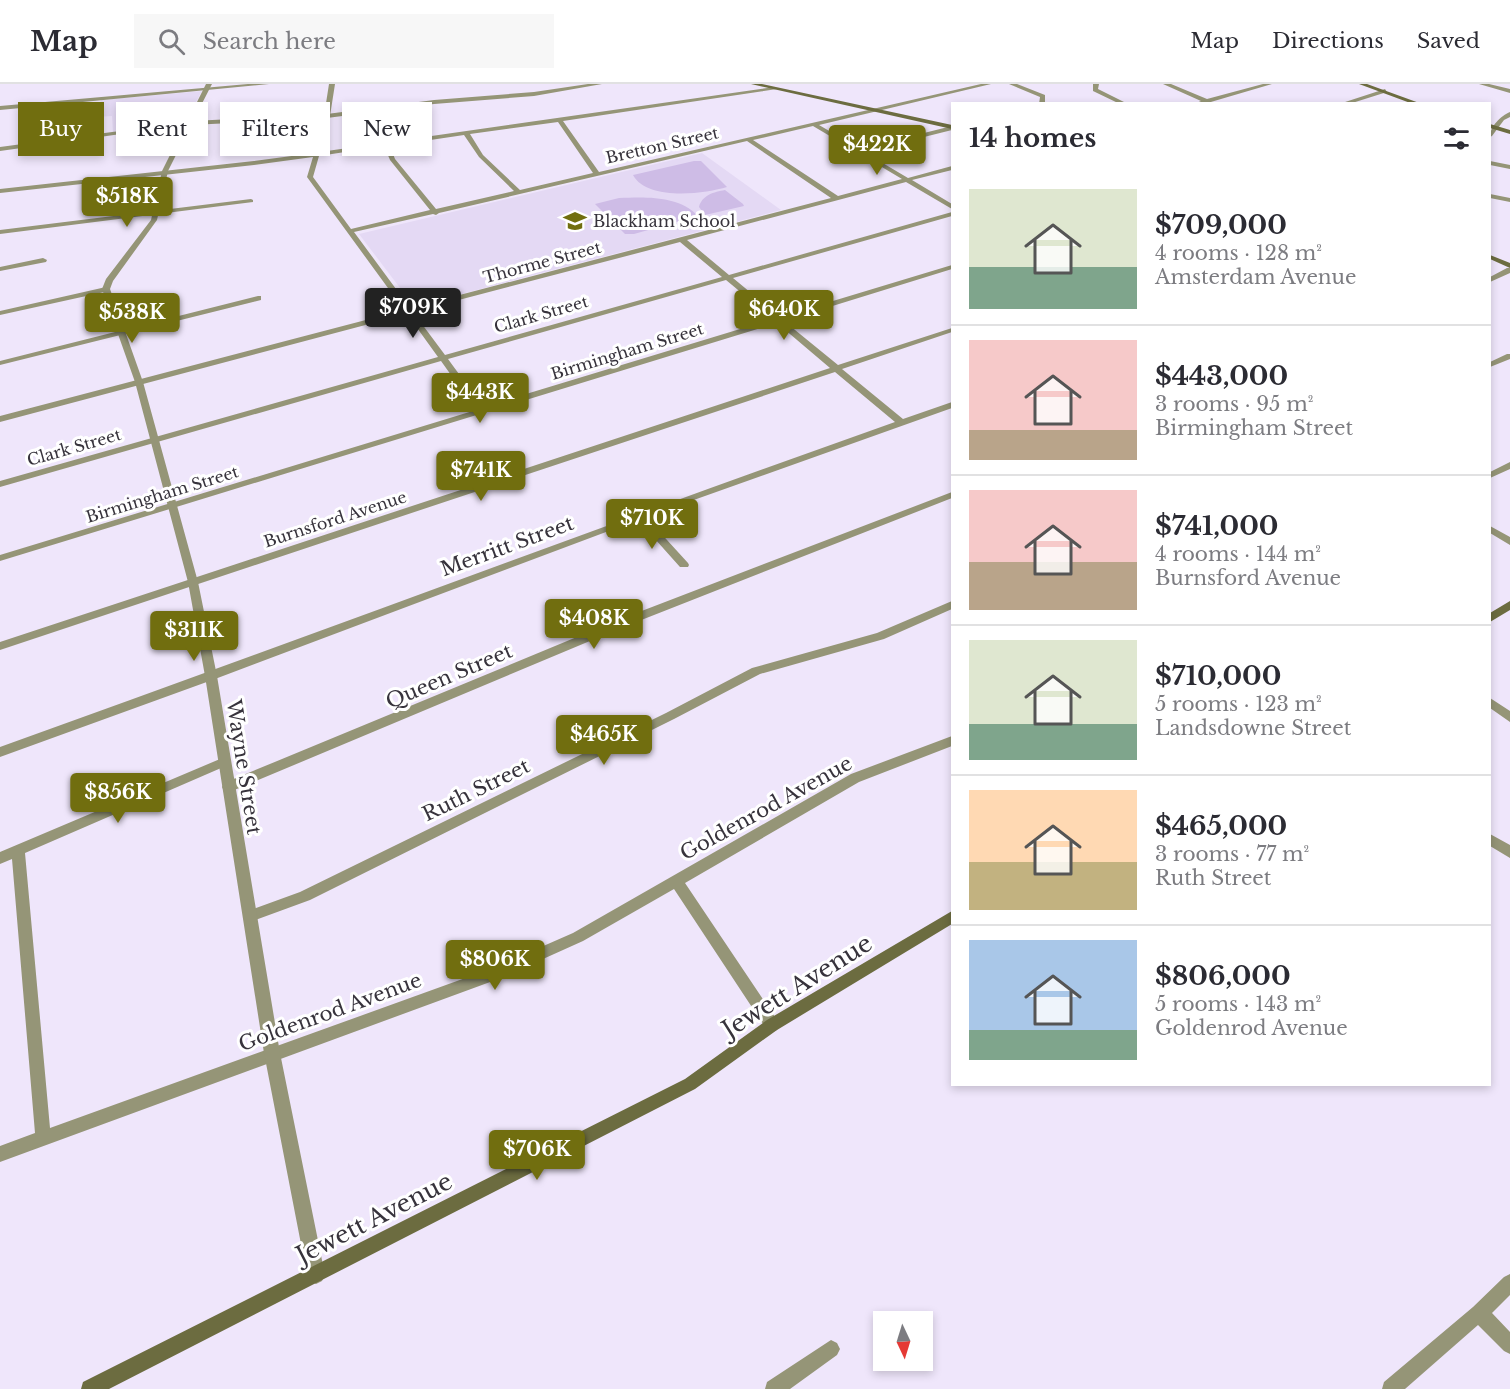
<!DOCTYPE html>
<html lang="en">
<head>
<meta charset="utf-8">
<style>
	body { margin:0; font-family:"Libre Baskerville",serif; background:#f7f7f7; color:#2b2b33; height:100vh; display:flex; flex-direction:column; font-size:22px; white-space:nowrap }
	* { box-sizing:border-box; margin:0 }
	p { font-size:20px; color:#7c7c81 }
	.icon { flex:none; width:33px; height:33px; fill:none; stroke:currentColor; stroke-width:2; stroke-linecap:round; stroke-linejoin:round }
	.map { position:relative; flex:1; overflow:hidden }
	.details { position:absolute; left:951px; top:18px; width:540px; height:984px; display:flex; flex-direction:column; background:#fff; border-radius:0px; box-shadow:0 3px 9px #0003 }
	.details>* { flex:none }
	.top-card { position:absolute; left:18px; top:18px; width:570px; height:54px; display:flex; gap:12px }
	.needle { width:39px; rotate:176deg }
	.tools { position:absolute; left:873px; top:1227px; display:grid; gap:12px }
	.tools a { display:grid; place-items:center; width:60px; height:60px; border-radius:0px; background:#fff; box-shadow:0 3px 9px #0003; font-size:30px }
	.price { position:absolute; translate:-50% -51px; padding:0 14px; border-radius:6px; background:#716e0f; color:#fff; font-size:20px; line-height:39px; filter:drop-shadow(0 2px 3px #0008) }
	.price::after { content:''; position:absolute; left:50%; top:36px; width:18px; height:14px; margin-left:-9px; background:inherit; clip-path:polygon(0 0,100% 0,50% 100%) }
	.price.active { background:#222; color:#fff }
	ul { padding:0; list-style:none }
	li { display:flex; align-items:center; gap:18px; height:150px; padding:0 18px }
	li+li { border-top:2px solid #e1e1e2 }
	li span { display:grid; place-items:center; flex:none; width:168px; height:120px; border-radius:0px; color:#555 }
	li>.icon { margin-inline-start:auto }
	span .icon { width:72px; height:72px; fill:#fffc; stroke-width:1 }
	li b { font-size:26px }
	h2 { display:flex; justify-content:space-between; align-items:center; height:72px; padding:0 18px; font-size:26px }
	.chip { padding:0 21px; border-radius:0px; background:#fff; box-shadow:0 3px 9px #0003; font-size:21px; line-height:54px }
	.chip.active { background:#716e0f; color:#fff }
	header { display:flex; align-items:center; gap:36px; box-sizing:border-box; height:84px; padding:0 30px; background:#fff; border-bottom:2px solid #e1e1e2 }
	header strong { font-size:28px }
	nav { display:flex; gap:33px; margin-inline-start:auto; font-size:21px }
	.search { width:420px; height:54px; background:#f7f7f7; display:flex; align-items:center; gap:15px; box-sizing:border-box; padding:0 21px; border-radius:0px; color:#7c7c81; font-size:22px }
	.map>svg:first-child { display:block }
	.built { fill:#e4d9f4 }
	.green { fill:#cebce6 }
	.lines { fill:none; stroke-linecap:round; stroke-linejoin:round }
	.minor { fill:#959577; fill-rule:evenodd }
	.tertiary { fill:#959577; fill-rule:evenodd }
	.secondary { fill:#6c6c40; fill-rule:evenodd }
	.labels { text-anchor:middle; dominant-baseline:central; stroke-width:6; stroke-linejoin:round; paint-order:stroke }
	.far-street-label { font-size:16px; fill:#37333c; stroke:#fff }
	.far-poi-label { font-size:16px; fill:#37333c; stroke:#fff; text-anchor:start }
	.street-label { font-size:20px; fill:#37333c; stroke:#fff }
	.near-street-label { font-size:24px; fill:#37333c; stroke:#fff }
</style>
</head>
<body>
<header>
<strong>Map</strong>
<div class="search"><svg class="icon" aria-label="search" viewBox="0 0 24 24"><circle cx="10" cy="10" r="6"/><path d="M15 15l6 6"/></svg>Search here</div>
<nav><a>Map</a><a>Directions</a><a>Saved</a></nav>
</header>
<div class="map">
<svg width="1510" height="1305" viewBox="0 0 1510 1305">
	<rect width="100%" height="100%" fill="#efe6fb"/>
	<path class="built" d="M202,7L185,38L113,48L112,32L96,33L101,16Z
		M702,69L781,126L416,222L413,221L359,150Z"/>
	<path class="green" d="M694,77H701L727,103C704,110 647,117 633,91Z
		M725,106L743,120L744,122L705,131L699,123C702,111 714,108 725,106Z
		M619,114C644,113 679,111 698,132L634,150H625L595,120Z"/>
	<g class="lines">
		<path class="minor" d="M248,0H269L0,26V22Z
			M329,0H335L330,32L320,68L774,3L777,5L563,37L599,88L981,0H991L819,41L860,65L952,42V46L864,68L908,94L952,82V86L912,96L952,120V125L906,98L687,156L729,191L952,128V132L733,194L780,233L952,181V185L784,237L838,281L952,244V248L842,285L903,335L952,318V324L646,433L688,479L689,481L688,483H680L638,436L215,595L0,673V663C299,556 596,444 895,338L835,288L0,566V558L830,284L777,239L0,477V471L476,326L441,277L0,403V397L438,273L407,230L0,338V332L404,226L307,93L313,73L254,81L0,109V105L254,77L314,69L324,32ZM558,38L593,89L520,106L483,71L470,50ZM813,42L902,95L838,112L753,56ZM464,51L479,73L514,107L436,125L395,75L390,62ZM747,57L831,114L410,224L354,148L433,130L436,131L439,129ZM384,62L390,76L430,126L351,145L313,93L319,72ZM680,158L722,193L445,271L413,228ZM726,196L773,235L483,323L448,275Z
			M1009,0H1017L1045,11V20H1039L1040,13Z
			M1093,0H1099L1098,5L1128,20H1120L1093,7Z
			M1163,0H1171L1207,15L1263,0H1272L1204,20H1194L1201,17Z
			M1479,0H1489L1510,5V9Z
			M1385,5L1387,8L1349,20H1339Z
			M1510,28V33L1504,36L1492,52L1490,53C1490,42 1501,32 1510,28Z
			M1490,77L1510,81V85L1490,81Z
			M1490,110L1510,114V118L1490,114Z
			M251,115L253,116V118L0,150V146Z
			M43,174L47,176L46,178L0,187V183Z
			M1507,184H1510V189L1490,198V193Z
			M106,203H109V207L0,231V227Z
			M258,212H261V216L0,281V277Z
			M1507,270H1510V275L1490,283V278Z
			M1510,378V385L1490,394V388Z
			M952,408V414L621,544L232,707H224L222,703L224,699L613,538Z
			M1490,442L1510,453V461L1490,449Z
			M952,517V525L884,555L760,590L674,635L310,816L250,838L245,836L243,832L245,828L300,808L666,629L752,584L877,549Z
			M1490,614L1510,627V638L1490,624Z
			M952,652V662L859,698L685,799L777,936L779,941L777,946L772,948L767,946L674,805L583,857L501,894L0,1078V1062L35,1049L12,775L0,780V768L220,675H228L230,678L228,681L25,769L50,1044L493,884L573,849L851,690Z
			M1490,750L1510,761V774L1490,762Z
			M1510,1190V1211L1492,1229L1510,1248V1270L1504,1267L1478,1241L1405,1305H1382L1384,1298L1473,1223L1504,1193Z
			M831,1256L837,1259L840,1265L837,1271L790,1305H765L767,1298Z"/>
		<path class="tertiary" d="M206,0H212L193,37L327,30L434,16L534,8L588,0H602L534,12L434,20L327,34L191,41L168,87L157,136L113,197L110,205L143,298L198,498L217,592L280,969L325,1191L322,1197L316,1200L310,1197L307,1191L264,969L205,592L188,498L135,298L102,205L106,195L151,136L162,87L185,41L0,67V63L187,38Z"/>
		<path class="secondary" d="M751,0H762L952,41V45Z
			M1359,0H1367L1422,20H1413Z
			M1490,40L1510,46V50L1490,44Z
			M1490,171L1510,179V184L1490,175Z
			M1510,517V526L1490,538V529Z
			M952,827V840L777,946L695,1005L109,1305H81L83,1298L685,995L767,936Z"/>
	</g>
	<defs>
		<g id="school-bare" transform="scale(1.8)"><path d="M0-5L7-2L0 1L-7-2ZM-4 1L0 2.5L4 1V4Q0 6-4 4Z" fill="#716e0f" stroke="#fff" stroke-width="2.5" paint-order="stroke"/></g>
	</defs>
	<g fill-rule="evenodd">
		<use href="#school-bare" x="575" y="137"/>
	</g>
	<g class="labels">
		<g class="far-street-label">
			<text transform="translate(662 61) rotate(-13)">Bretton Street</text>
			<text transform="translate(542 178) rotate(-15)">Thorme Street</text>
			<text transform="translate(541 230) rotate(-16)">Clark Street</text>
			<text transform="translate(627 267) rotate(-17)">Birmingham Street</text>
			<text transform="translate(74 363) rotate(-16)">Clark Street</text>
			<text transform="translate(162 410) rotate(-17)">Birmingham Street</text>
			<text transform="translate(335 435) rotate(-18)">Burnsford Avenue</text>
		</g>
		<g class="far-poi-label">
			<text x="593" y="137">Blackham School</text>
		</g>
		<g class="street-label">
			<text transform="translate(507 462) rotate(-20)">Merritt Street</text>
			<text transform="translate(449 592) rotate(-23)">Queen Street</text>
			<text transform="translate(244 683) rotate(81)">Wayne Street</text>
			<text transform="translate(476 706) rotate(-26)">Ruth Street</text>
			<text transform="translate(766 724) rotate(-29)">Goldenrod Avenue</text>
			<text transform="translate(330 928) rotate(-20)">Goldenrod Avenue</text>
		</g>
		<g class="near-street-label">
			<text transform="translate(797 902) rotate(-32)">Jewett Avenue</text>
			<text transform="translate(374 1134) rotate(-27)">Jewett Avenue</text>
		</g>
	</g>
</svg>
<div class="tools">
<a><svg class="needle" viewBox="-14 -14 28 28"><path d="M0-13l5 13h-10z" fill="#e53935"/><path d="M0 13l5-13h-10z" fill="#7c7c81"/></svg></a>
</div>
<b class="price" style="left:877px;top:92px">$422K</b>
<b class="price" style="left:127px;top:144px">$518K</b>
<b class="price active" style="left:413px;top:255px">$709K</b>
<b class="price" style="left:784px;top:257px">$640K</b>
<b class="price" style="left:132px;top:260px">$538K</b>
<b class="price" style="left:480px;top:340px">$443K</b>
<b class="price" style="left:481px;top:418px">$741K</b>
<b class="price" style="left:652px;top:466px">$710K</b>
<b class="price" style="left:594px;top:566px">$408K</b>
<b class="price" style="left:194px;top:578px">$311K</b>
<b class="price" style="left:604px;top:682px">$465K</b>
<b class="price" style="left:118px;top:740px">$856K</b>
<b class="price" style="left:495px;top:907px">$806K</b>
<b class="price" style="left:537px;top:1097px">$706K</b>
<div class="top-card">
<a class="chip active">Buy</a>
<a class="chip">Rent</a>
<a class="chip">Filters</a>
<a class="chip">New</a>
</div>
<section class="details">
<h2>14 homes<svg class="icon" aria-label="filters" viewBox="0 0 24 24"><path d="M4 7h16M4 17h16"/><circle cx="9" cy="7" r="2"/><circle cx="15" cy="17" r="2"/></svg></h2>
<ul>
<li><span style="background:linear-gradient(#dfe7d0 65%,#7fa58c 0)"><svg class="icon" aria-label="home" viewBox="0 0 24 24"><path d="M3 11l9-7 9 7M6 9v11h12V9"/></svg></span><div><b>$709,000</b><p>4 rooms · 128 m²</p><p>Amsterdam Avenue</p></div></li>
<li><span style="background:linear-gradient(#f6c9c9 75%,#b9a48a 0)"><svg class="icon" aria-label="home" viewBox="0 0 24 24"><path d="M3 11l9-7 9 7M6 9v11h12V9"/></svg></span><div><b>$443,000</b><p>3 rooms · 95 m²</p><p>Birmingham Street</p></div></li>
<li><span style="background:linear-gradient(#f6c9c9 60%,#b9a48a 0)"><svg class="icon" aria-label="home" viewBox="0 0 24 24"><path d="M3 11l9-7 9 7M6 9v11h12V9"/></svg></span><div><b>$741,000</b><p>4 rooms · 144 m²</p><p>Burnsford Avenue</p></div></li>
<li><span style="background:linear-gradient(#dfe7d0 70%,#7fa58c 0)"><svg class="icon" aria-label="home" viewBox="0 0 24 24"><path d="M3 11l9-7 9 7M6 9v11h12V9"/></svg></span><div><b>$710,000</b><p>5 rooms · 123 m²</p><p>Landsdowne Street</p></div></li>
<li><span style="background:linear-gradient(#ffd9b3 60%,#c2b280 0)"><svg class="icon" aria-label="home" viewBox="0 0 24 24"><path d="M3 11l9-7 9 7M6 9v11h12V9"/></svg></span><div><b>$465,000</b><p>3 rooms · 77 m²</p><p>Ruth Street</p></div></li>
<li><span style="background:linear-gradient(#a9c7e8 75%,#7fa58c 0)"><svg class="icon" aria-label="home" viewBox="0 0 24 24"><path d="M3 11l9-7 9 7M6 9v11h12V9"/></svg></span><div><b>$806,000</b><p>5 rooms · 143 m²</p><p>Goldenrod Avenue</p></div></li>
</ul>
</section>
</div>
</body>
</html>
